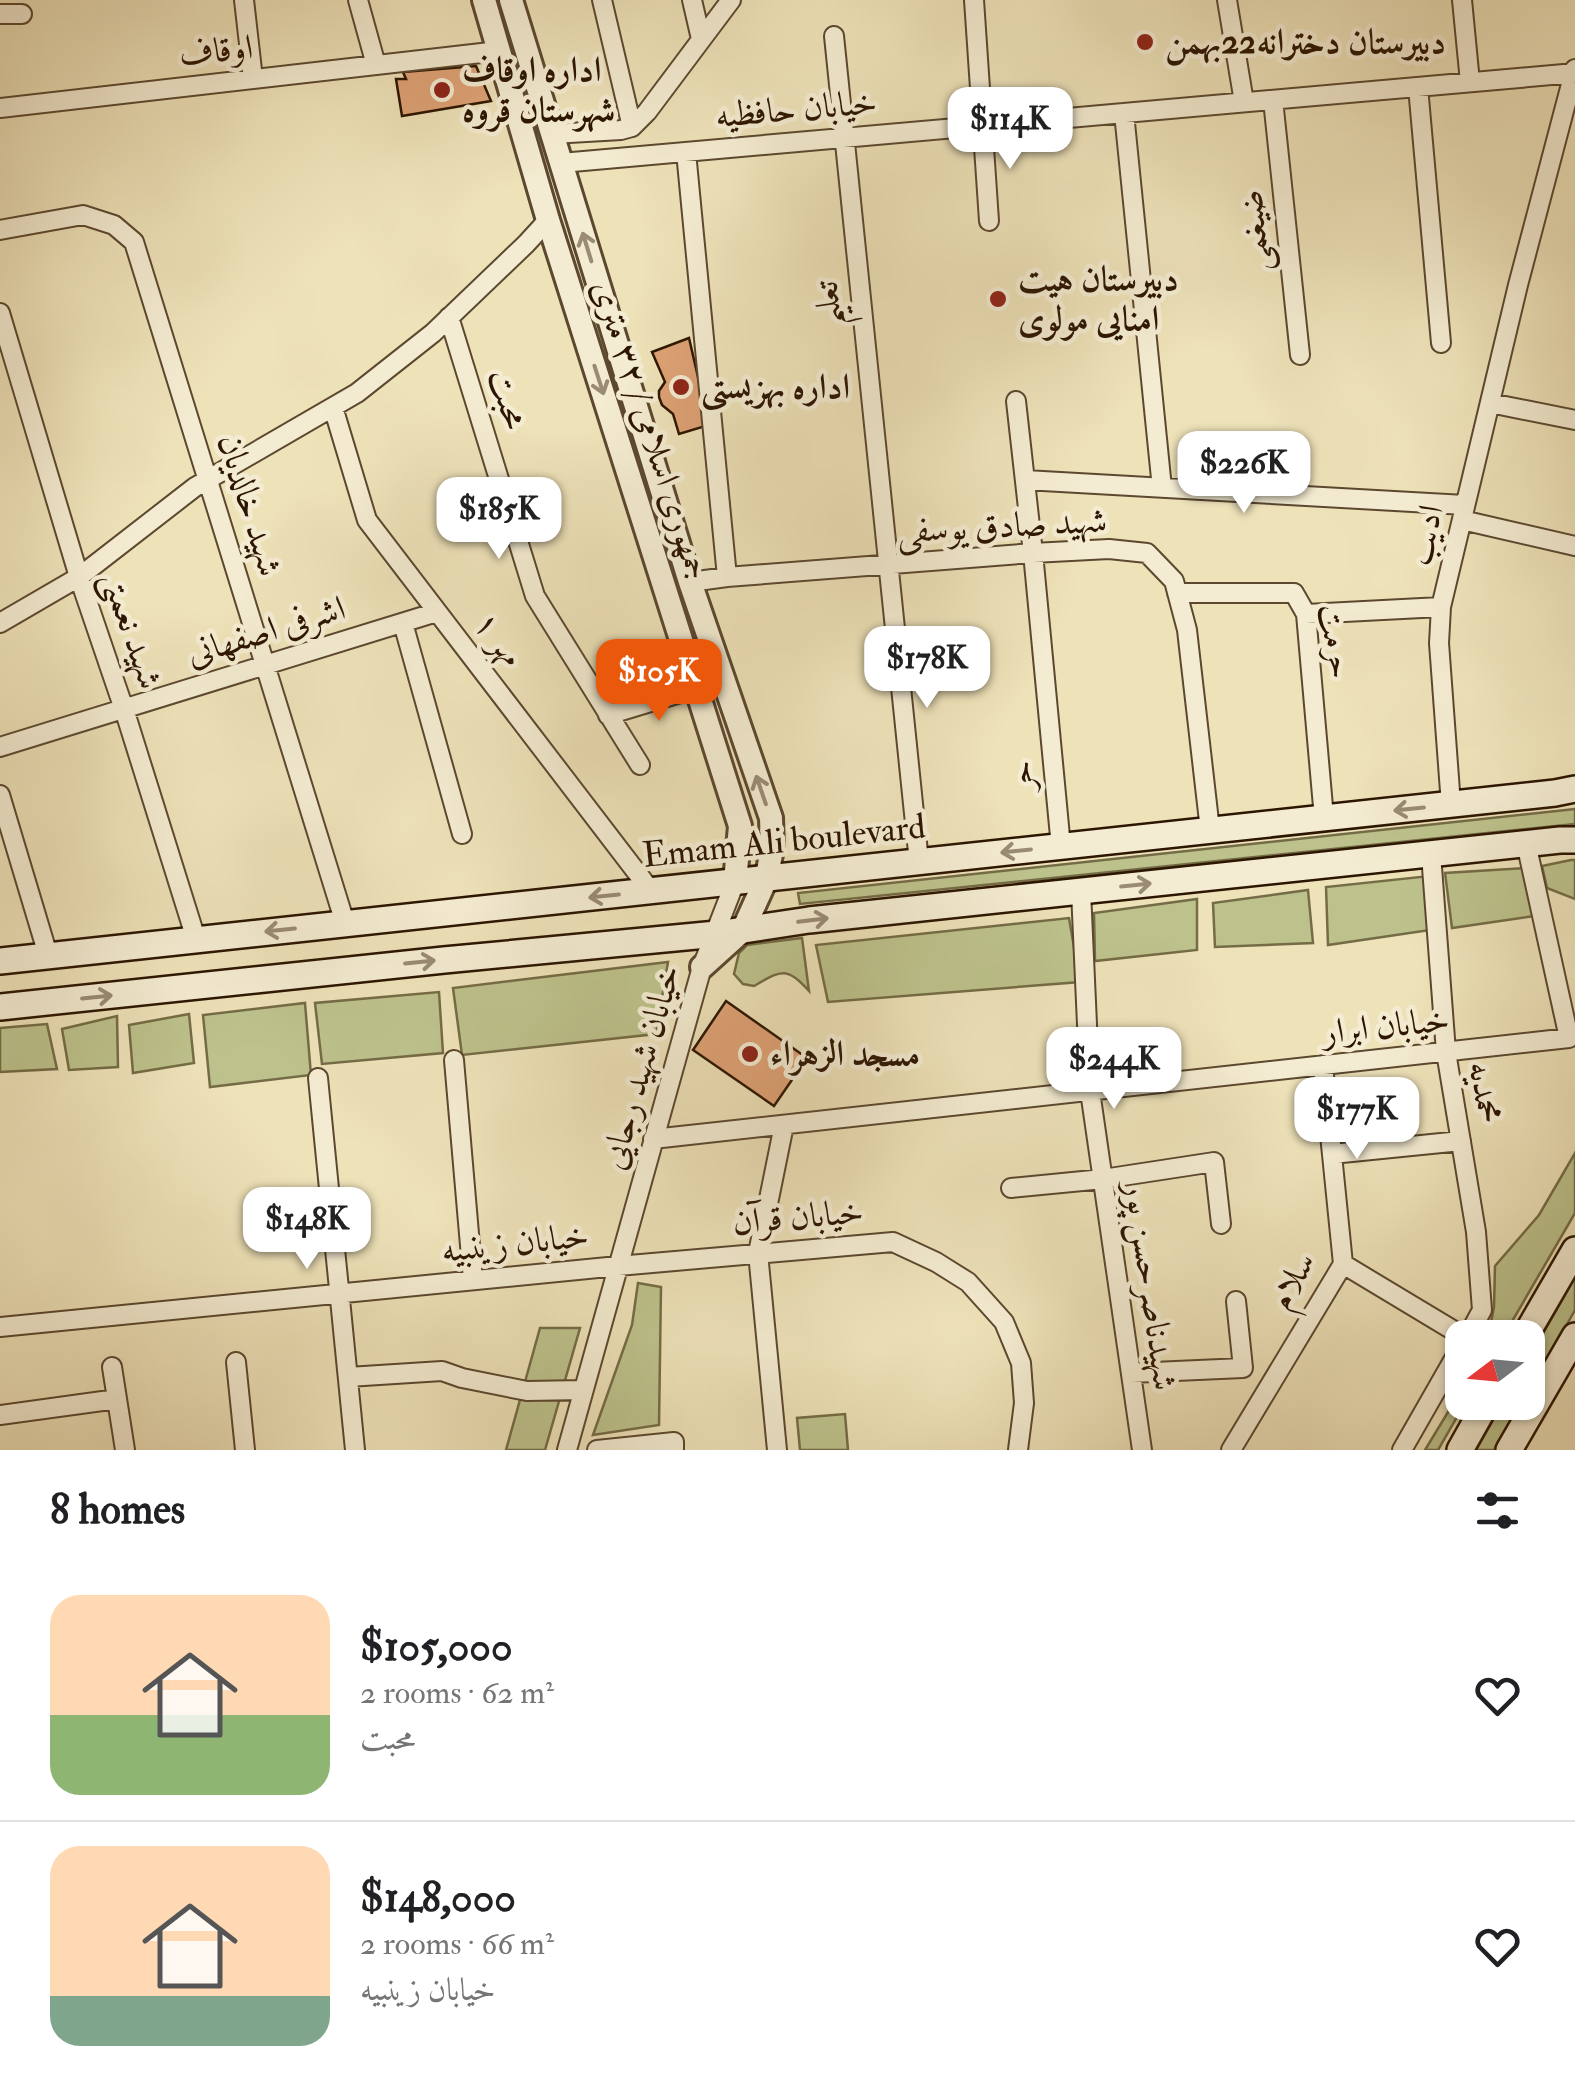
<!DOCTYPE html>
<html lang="en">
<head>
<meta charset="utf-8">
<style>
	body { margin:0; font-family:"IM FELL Double Pica",Amiri,serif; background:#f2f2f2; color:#202124; height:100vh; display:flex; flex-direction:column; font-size:38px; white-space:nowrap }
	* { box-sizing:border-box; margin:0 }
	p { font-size:32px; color:#757577 }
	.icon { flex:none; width:55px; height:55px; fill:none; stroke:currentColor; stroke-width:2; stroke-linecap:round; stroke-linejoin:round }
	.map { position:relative; height:1450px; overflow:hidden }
	.details { display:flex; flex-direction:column; background:#fff; flex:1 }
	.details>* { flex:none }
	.needle { width:65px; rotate:254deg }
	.controls { position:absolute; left:1445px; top:1320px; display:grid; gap:20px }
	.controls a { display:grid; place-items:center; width:100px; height:100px; border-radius:20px; background:#fff; box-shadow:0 2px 8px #0004; font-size:50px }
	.price { position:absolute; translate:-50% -85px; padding:0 22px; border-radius:20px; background:#fff; color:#222; font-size:32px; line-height:65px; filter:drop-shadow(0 2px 5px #0008) }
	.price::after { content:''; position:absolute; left:50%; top:60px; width:30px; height:22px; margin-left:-15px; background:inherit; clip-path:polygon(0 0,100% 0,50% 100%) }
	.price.selected { background:#ea580c; color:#fff }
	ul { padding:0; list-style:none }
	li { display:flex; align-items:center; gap:30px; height:250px; padding:0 50px }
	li+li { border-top:2px solid #e0e0e0 }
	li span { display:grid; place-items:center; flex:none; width:280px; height:200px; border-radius:30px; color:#555 }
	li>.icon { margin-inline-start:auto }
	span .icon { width:120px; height:120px; fill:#fffc; stroke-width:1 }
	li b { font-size:42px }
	h2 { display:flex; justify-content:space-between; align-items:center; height:120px; padding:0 50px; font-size:42px }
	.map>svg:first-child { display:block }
	.green { fill:#bdc28c; stroke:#746c46; stroke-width:2.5 }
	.building { fill:#dea275; stroke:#2c1501; stroke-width:2.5 }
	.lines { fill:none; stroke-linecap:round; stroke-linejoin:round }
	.minor-casing { stroke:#5c482f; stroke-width:22 }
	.tertiary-casing { stroke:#5c482f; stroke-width:28 }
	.secondary-casing { stroke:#2c1501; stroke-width:30 }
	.minor { stroke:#f4ecd2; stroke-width:18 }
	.tertiary { stroke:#f4ecd2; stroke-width:22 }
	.secondary { stroke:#f4ecd2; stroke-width:25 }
	.oneway { stroke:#9a8b74 }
	.poi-dot { fill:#8f2418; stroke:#f4ecd2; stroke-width:4 }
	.labels { text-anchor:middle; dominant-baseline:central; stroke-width:9; stroke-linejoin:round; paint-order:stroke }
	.poi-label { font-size:35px; font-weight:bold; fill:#2c1501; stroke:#f4ecd2; text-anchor:start }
	.street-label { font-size:35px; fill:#2c1501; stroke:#f4ecd2 }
</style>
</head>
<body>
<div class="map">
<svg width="1575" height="1450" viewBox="0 0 1575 1450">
	<rect width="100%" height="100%" fill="#eee2b9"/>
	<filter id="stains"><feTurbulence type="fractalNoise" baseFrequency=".002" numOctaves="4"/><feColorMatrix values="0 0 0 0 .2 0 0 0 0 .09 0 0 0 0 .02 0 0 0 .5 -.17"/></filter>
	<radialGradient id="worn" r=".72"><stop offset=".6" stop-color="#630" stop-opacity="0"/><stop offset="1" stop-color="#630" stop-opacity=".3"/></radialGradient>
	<path class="green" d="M1575,809V824L800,904L798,893Z
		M1571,860H1575V899L1547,888L1542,866Z
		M1526,868L1541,915L1452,928L1445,873Z
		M1429,876L1437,929L1328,945L1326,887Z
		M1308,890L1313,943L1215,947L1213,903Z
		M1197,899V950L1095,961L1094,913Z
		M1069,918L1080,982L828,1002L816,945Z
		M802,938L809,991C786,966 782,970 754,986L743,984L734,974L739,953L747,945Z
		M668,962L656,1034L462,1055L453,988Z
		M439,992L443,1053L322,1064L315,1003Z
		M305,1003L311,1075L210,1087L203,1015Z
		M189,1014L194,1063L133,1073L129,1025Z
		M117,1016L118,1067L69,1070L62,1029Z
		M47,1024L57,1069L0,1072V1028Z
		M1575,1153V1213L1503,1337H1488L1494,1307L1495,1266L1539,1215Z
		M1575,1277V1310L1528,1393V1360Z
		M638,1283L661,1287L659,1425L593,1435L632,1325Z
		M540,1328H580L545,1450H506Z
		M1462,1389V1402L1465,1403L1438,1450H1425Z
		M1503,1403H1522L1494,1450H1476Z
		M845,1414L848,1450H800L797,1418Z"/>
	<path class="building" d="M476,66L491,101L402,116L396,79H406L403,72Z
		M689,338L709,425L679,434L673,414L662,405L659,397V391L665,382L652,352Z
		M726,1001L807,1058L774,1106L693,1050Z"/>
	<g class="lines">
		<g class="minor-casing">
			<path id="minor" d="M244,0L253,79
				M358,0L376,65
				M602,0L632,127
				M692,0L701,39
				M974,0L989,221
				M1227,0L1244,102
				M1462,0L1470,82
				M0,14H22
				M834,36L919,862
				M1418,87L1441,343
				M1273,100L1300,355
				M0,108L499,51
				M1124,113L1162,488
				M552,134L621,130L632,127L647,112L731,0
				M686,152L727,577
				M561,163L1575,73
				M0,230L83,215L114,225L134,242L345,923
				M0,313L79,577L124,709L196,939
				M449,317L535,596L640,765
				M1016,401L1033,553L1061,847
				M1490,403L1575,420
				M333,407L367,520L651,891
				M1025,480L1465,505
				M1462,520L1575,546
				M690,582L727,577L1033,553L1109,549L1147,553L1174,581L1187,630L1210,830
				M1177,593H1294L1306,614L1324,818
				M1306,614L1441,607
				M0,623L79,577L195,487L357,393L433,333L526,244L548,220
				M403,623L462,834
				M608,715L697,688
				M0,747L437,612
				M0,795L48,955
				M1451,805L1439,643L1441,607L1518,285L1575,69
				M1431,854L1446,1052L1476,1232L1482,1310L1467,1338
				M1081,891L1090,1091L1142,1450
				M454,1060L473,1280
				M318,1078L355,1450
				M653,1139L1569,1038L1526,843
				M1332,1154L1461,1141
				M1011,1188L1103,1179L1214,1162L1221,1224
				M1343,1264L1466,1338
				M0,1327L618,1266L893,1242L936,1262L968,1282L1004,1322L1021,1363L1024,1403L1018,1450
				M236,1362L245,1450
				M112,1367L125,1450
				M1131,1373L1243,1368L1236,1301
				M348,1377L442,1371L462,1378L527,1391L583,1390
				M0,1415L117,1399
				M567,1450L702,967L735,882
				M597,1450L674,1442V1450
				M777,1450L758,1253L784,1125
				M1231,1450L1343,1264L1323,1065
				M1402,1450L1462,1345"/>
		</g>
		<g class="tertiary-casing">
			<path id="tertiary" d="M484,0L548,220L740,826L735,882
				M511,0L690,582L771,818L772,848L767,877L743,930L702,967"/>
		</g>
		<g class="secondary-casing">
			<path id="secondary" d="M0,961L1555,793L1575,789
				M0,1007L444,960L717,934L809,920L1560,840H1575
				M1524,1338L1575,1250
				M1460,1450L1487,1402
				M1509,1450L1575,1336"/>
		</g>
		<use href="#minor" class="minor"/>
		<use href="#tertiary" class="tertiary"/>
		<use href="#secondary" class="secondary"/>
	</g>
	<defs><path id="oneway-shaft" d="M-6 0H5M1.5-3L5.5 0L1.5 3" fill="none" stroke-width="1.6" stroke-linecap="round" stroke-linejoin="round" transform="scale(2.5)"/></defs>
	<g class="oneway">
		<use href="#oneway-shaft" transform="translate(587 247) rotate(-107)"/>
		<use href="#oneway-shaft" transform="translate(599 380) rotate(72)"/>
		<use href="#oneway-shaft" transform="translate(761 790) rotate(-109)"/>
		<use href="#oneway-shaft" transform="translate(1409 809) rotate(174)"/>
		<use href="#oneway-shaft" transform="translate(1016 851) rotate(174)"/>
		<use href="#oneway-shaft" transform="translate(1136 885) rotate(-6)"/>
		<use href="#oneway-shaft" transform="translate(604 896) rotate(174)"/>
		<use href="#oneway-shaft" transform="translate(813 920) rotate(-7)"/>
		<use href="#oneway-shaft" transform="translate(280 930) rotate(174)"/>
		<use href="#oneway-shaft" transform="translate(420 962) rotate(-6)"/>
		<use href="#oneway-shaft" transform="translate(97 997) rotate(-6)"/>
	</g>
	<g class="poi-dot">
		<circle cx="1145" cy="42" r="10"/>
		<circle cx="442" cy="90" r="10"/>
		<circle cx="998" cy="299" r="10"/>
		<circle cx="681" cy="387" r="10"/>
		<circle cx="750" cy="1054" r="10"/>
	</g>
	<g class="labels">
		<g class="poi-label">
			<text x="1165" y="42">دبیرستان دخترانه22بهمن</text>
			<text x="462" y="70">اداره اوقاف<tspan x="462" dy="40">شهرستان قروه</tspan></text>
			<text x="1018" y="279">دبیرستان هیت<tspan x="1018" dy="40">امنایی مولوی</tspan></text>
			<text x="701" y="387">اداره بهزیستی</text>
			<text x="770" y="1054">مسجد الزهراء</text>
		</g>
		<g class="street-label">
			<text transform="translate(216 51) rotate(-6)">اوقاف</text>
			<text transform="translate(796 109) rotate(-5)">خیابان حافظیه</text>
			<text transform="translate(1254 231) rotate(-96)">ضیغمی</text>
			<text transform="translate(828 304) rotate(-96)">تعلیم</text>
			<text transform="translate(508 399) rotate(73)">محبت</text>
			<text transform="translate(651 430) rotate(72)">جمهوری اسلامی / ۳۲ متری</text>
			<text transform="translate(250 505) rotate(73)">شهید خالدیان</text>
			<text transform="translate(1002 526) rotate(-3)">شهید صادق یوسفی</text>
			<text transform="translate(1425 535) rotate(-76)">ادیب</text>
			<text transform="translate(132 630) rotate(71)">شهید نعمتی</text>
			<text transform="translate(266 631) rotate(-17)">اشرفی اصفهانی</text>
			<text transform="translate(499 639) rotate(53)">مهر ۱</text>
			<text transform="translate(1336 641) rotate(80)">حرمت</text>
			<text transform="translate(1021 776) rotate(-95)">حر</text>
			<text transform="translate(784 841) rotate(-6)">Emam Ali boulevard</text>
			<text transform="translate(1386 1026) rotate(-6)">خیابان ابرار</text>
			<text transform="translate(641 1067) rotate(-74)">خیابان شهید رجایی</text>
			<text transform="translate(1485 1092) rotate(80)">محمدیه</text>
			<text transform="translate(798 1217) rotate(-5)">خیابان قرآن</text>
			<text transform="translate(515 1243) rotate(-6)">خیابان زینبیه</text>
			<text transform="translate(1292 1281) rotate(-62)">سلام</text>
			<text transform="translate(1151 1286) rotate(82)">شهیدناصرحسن پور</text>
		</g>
	</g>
	<rect width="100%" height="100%" filter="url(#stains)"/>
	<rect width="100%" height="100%" fill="url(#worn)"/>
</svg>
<div class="controls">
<a><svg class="needle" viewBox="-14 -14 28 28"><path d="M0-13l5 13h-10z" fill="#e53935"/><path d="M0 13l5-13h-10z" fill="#757577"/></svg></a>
</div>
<b class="price" style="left:1010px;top:172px">$114K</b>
<b class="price" style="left:1244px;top:516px">$226K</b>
<b class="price" style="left:499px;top:562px">$185K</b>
<b class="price" style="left:927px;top:711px">$178K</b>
<b class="price selected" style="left:659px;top:724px">$105K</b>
<b class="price" style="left:1114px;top:1112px">$244K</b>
<b class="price" style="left:1357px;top:1162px">$177K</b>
<b class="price" style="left:307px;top:1272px">$148K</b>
</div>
<section class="details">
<h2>8 homes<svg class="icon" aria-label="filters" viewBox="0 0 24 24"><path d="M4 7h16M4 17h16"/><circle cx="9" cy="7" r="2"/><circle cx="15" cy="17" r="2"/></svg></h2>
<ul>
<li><span style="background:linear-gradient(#ffd9b3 60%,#8fb573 0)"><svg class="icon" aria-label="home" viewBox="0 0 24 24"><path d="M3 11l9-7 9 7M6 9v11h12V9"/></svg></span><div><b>$105,000</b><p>2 rooms · 62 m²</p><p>محبت</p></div><svg class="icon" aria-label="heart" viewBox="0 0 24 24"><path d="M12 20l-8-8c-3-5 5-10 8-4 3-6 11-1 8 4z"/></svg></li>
<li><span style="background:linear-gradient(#ffd9b3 75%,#7fa58c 0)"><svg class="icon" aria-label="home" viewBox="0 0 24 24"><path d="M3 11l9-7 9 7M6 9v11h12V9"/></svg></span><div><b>$148,000</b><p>2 rooms · 66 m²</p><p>خیابان زینبیه</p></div><svg class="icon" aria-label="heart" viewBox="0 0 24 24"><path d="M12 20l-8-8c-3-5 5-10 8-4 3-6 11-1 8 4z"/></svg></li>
</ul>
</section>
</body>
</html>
